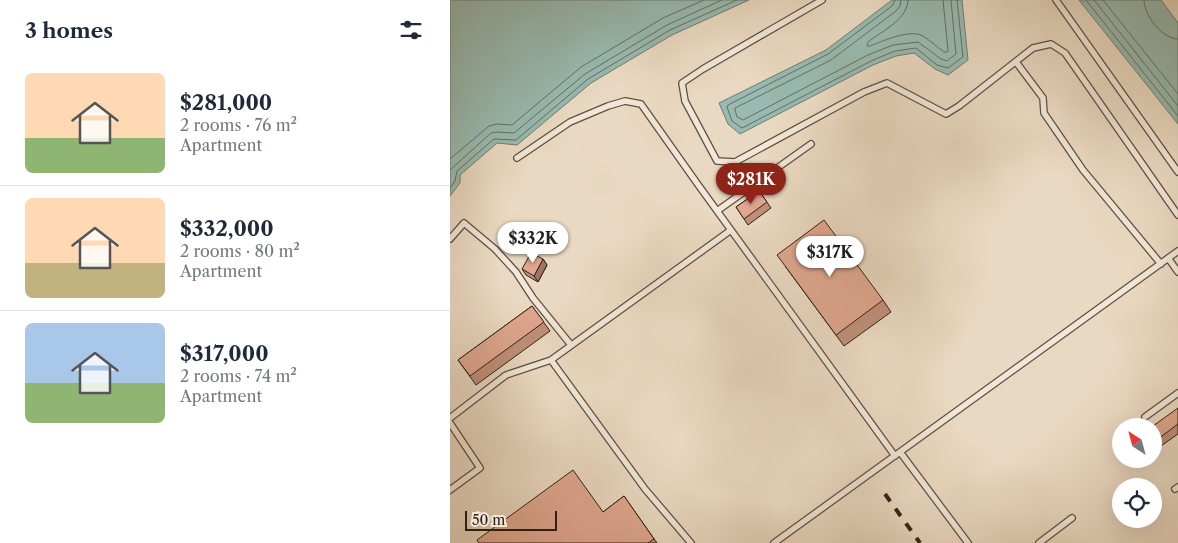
<!DOCTYPE html>
<html lang="en">
<head>
<meta charset="utf-8">
<style>
	body { margin:0; font-family:"Libre Caslon Text",serif; background:#f2f2f3; color:#1f2937; height:100vh; display:flex; flex-direction:column; font-size:19px; white-space:nowrap }
	* { box-sizing:border-box; margin:0 }
	p { font-size:16px; color:#747a83 }
	.icon { flex:none; width:28px; height:28px; fill:none; stroke:currentColor; stroke-width:2; stroke-linecap:round; stroke-linejoin:round }
	.map { position:relative; flex:1; overflow:hidden }
	.drawer { display:flex; flex-direction:column; background:#fff; width:450px }
	.drawer>* { flex:none }
	.needle { width:32px; rotate:324deg }
	.buttons { position:absolute; left:662px; top:418px; display:grid; gap:10px }
	.buttons a { display:grid; place-items:center; width:50px; height:50px; border-radius:50%; background:#fff; box-shadow:0 5px 20px #0002; font-size:25px }
	.scale { position:absolute; left:15px; bottom:12px; width:92px; box-sizing:border-box; padding-left:5px; border:2px solid #302115; border-top:0; font-size:14px; line-height:18px; white-space:nowrap; color:#302115; -webkit-text-stroke:4px #f1e6d7; paint-order:stroke }
	.price { position:absolute; translate:-50% -42px; padding:0 11px; border-radius:18px; background:#fff; color:#222; font-size:16px; line-height:32px; filter:drop-shadow(0 1px 2px #0008) }
	.price::after { content:''; position:absolute; left:50%; top:30px; width:15px; height:11px; margin-left:-8px; background:inherit; clip-path:polygon(0 0,100% 0,50% 100%) }
	.price.active { background:#8f2418; color:#fff }
	ul { padding:0; list-style:none }
	li { display:flex; align-items:center; gap:15px; height:125px; padding:0 25px }
	li+li { border-top:1px solid #e0e1e3 }
	li span { display:grid; place-items:center; flex:none; width:140px; height:100px; border-radius:8px; color:#555 }
	li>.icon { margin-inline-start:auto }
	span .icon { width:60px; height:60px; fill:#fffc; stroke-width:1 }
	li b { font-size:21px }
	h2 { display:flex; justify-content:space-between; align-items:center; height:60px; padding:0 25px; font-size:21px }
	main { display:flex; flex:1; min-height:0 }
	.map>svg:first-child { display:block }
	.water { fill:#98bab0; stroke:#6e7d72 }
	.lines { fill:none; stroke-linecap:round; stroke-linejoin:round }
	.shore { stroke:#646e62; stroke-width:1 }
	.lane-casing { stroke:#5e4f40; stroke-width:8 }
	.lane { stroke:#f1e6d7; stroke-width:5.5 }
	.rail { stroke:#302115; stroke-width:4; stroke-dasharray:9 9; stroke-linecap:butt }
	.wall { fill:#c0907b; stroke:#302115 }
	.shaded-wall { fill:#9c7564; stroke:#302115 }
	.building { fill:#dfa78f; stroke:#302115 }
</style>
</head>
<body>
<main>
<section class="drawer">
<h2>3 homes<svg class="icon" aria-label="filters" viewBox="0 0 24 24"><path d="M4 7h16M4 17h16"/><circle cx="9" cy="7" r="2"/><circle cx="15" cy="17" r="2"/></svg></h2>
<ul>
<li><span style="background:linear-gradient(#ffd9b3 65%,#8fb573 0)"><svg class="icon" aria-label="home" viewBox="0 0 24 24"><path d="M3 11l9-7 9 7M6 9v11h12V9"/></svg></span><div><b>$281,000</b><p>2 rooms · 76 m²</p><p>Apartment</p></div></li>
<li><span style="background:linear-gradient(#ffd9b3 65%,#c2b280 0)"><svg class="icon" aria-label="home" viewBox="0 0 24 24"><path d="M3 11l9-7 9 7M6 9v11h12V9"/></svg></span><div><b>$332,000</b><p>2 rooms · 80 m²</p><p>Apartment</p></div></li>
<li><span style="background:linear-gradient(#a9c7e8 60%,#8fb573 0)"><svg class="icon" aria-label="home" viewBox="0 0 24 24"><path d="M3 11l9-7 9 7M6 9v11h12V9"/></svg></span><div><b>$317,000</b><p>2 rooms · 74 m²</p><p>Apartment</p></div></li>
</ul>
</section>
<div class="map">
<svg width="728" height="543" viewBox="0 0 728 543">
	<rect width="100%" height="100%" fill="#ead9c2"/>
	<filter id="stains"><feTurbulence type="fractalNoise" baseFrequency=".004" numOctaves="4"/><feColorMatrix values="0 0 0 0 .2 0 0 0 0 .09 0 0 0 0 .02 0 0 0 .5 -.17"/></filter>
	<radialGradient id="worn" r=".72"><stop offset=".6" stop-color="#630" stop-opacity="0"/><stop offset="1" stop-color="#630" stop-opacity=".3"/></radialGradient>
	<path class="water" d="M0,0H299L222,35L141,83L67,145L47,143L10,175V183L0,196Z
		M442,0H512L518,60L498,75L485,69L464,53L446,56L423,65L290,134L278,124L269,103L376,50Z
		M629,0H711L728,23V124Z"/>
	<g class="lines">
		<path class="shore" d="M445,0L442,6L378,54L278,105L277,107L282,121L292,128L421,61L445,51L466,48L487,65L498,68L513,57L507,0
			M451,0L450,6L446,11L381,60L285,108V110L287,117L293,120L418,55L443,45L468,42L491,59L497,61L506,54L501,0
			M458,0C458,19 432,31 418,42L417,46H420C433,41 457,30 471,35C479,39 487,47 494,52H497L498,50L493,0
			M636,0L728,116
			M644,0L728,106
			M653,0L728,94
			M694,0C694,15 712,39 728,39
			M0,159L39,126L47,124L62,125L131,67L213,18L254,0
			M0,170L41,133L47,132L64,133L135,74L217,25L272,0
			M0,188L5,181L7,171L44,139L66,140L138,79L220,30L287,0"/>
		<g class="lane-casing">
			<path id="lane" d="M372,0L253,69L232,83L235,101L267,161L285,162L414,92L437,83L496,114L509,106L583,48L601,44L615,53L728,215
				M606,0L728,172
				M566,62L593,98L594,113L633,170L711,264
				M67,158L120,122L158,106L175,101L191,104L249,186L445,456
				M267,211L361,144
				M0,239L14,223L45,249L66,272L83,298L121,345
				M718,258L728,272
				M101,360L195,489L241,543
				M695,417L728,393
				M0,418L56,375L101,360L281,230
				M0,423L30,468L0,490
				M450,452L518,543
				M725,489L728,487
				M324,543L728,251
				M589,543L622,518"/>
		</g>
		<use href="#lane" class="lane"/>
		<path class="rail" d="M435,494L470,543"/>
	</g>
	<path class="wall" d="M309,191L321,208L298,225L286,207Z
		M93,259L97,265L88,282L76,275L72,269Z
		M335,266L433,300L441,312L394,346Z
		M82,306L100,331L26,385L8,360Z
		M728,408V434L708,448L704,442Z
		M174,496L207,543H29L153,512Z"/>
	<path class="shaded-wall" d="M93,259L97,265L88,282L84,276Z"/>
	<path class="building" d="M309,191L317,202L294,219L286,207Z
		M374,220L433,300L386,335L327,255Z
		M81,253L93,259L84,276L72,269Z
		M82,306L94,322L20,376L8,360Z
		M728,408V424L704,442V426H703Z
		M123,470L153,512L174,496L204,539L198,543H29L27,540Z"/>
	<rect width="100%" height="100%" filter="url(#stains)"/>
	<rect width="100%" height="100%" fill="url(#worn)"/>
</svg>
<div class="buttons">
<a><svg class="needle" viewBox="-14 -14 28 28"><path d="M0-13l5 13h-10z" fill="#e53935"/><path d="M0 13l5-13h-10z" fill="#747a83"/></svg></a>
<a><svg class="icon" aria-label="locate" viewBox="0 0 24 24"><circle cx="12" cy="12" r="6"/><path d="M12 2v4M12 18v4M2 12h4M18 12h4"/></svg></a>
</div>
<div class="scale">50 m</div>
<b class="price active" style="left:301px;top:205px">$281K</b>
<b class="price" style="left:83px;top:264px">$332K</b>
<b class="price" style="left:380px;top:278px">$317K</b>
</div>
</main>
</body>
</html>
